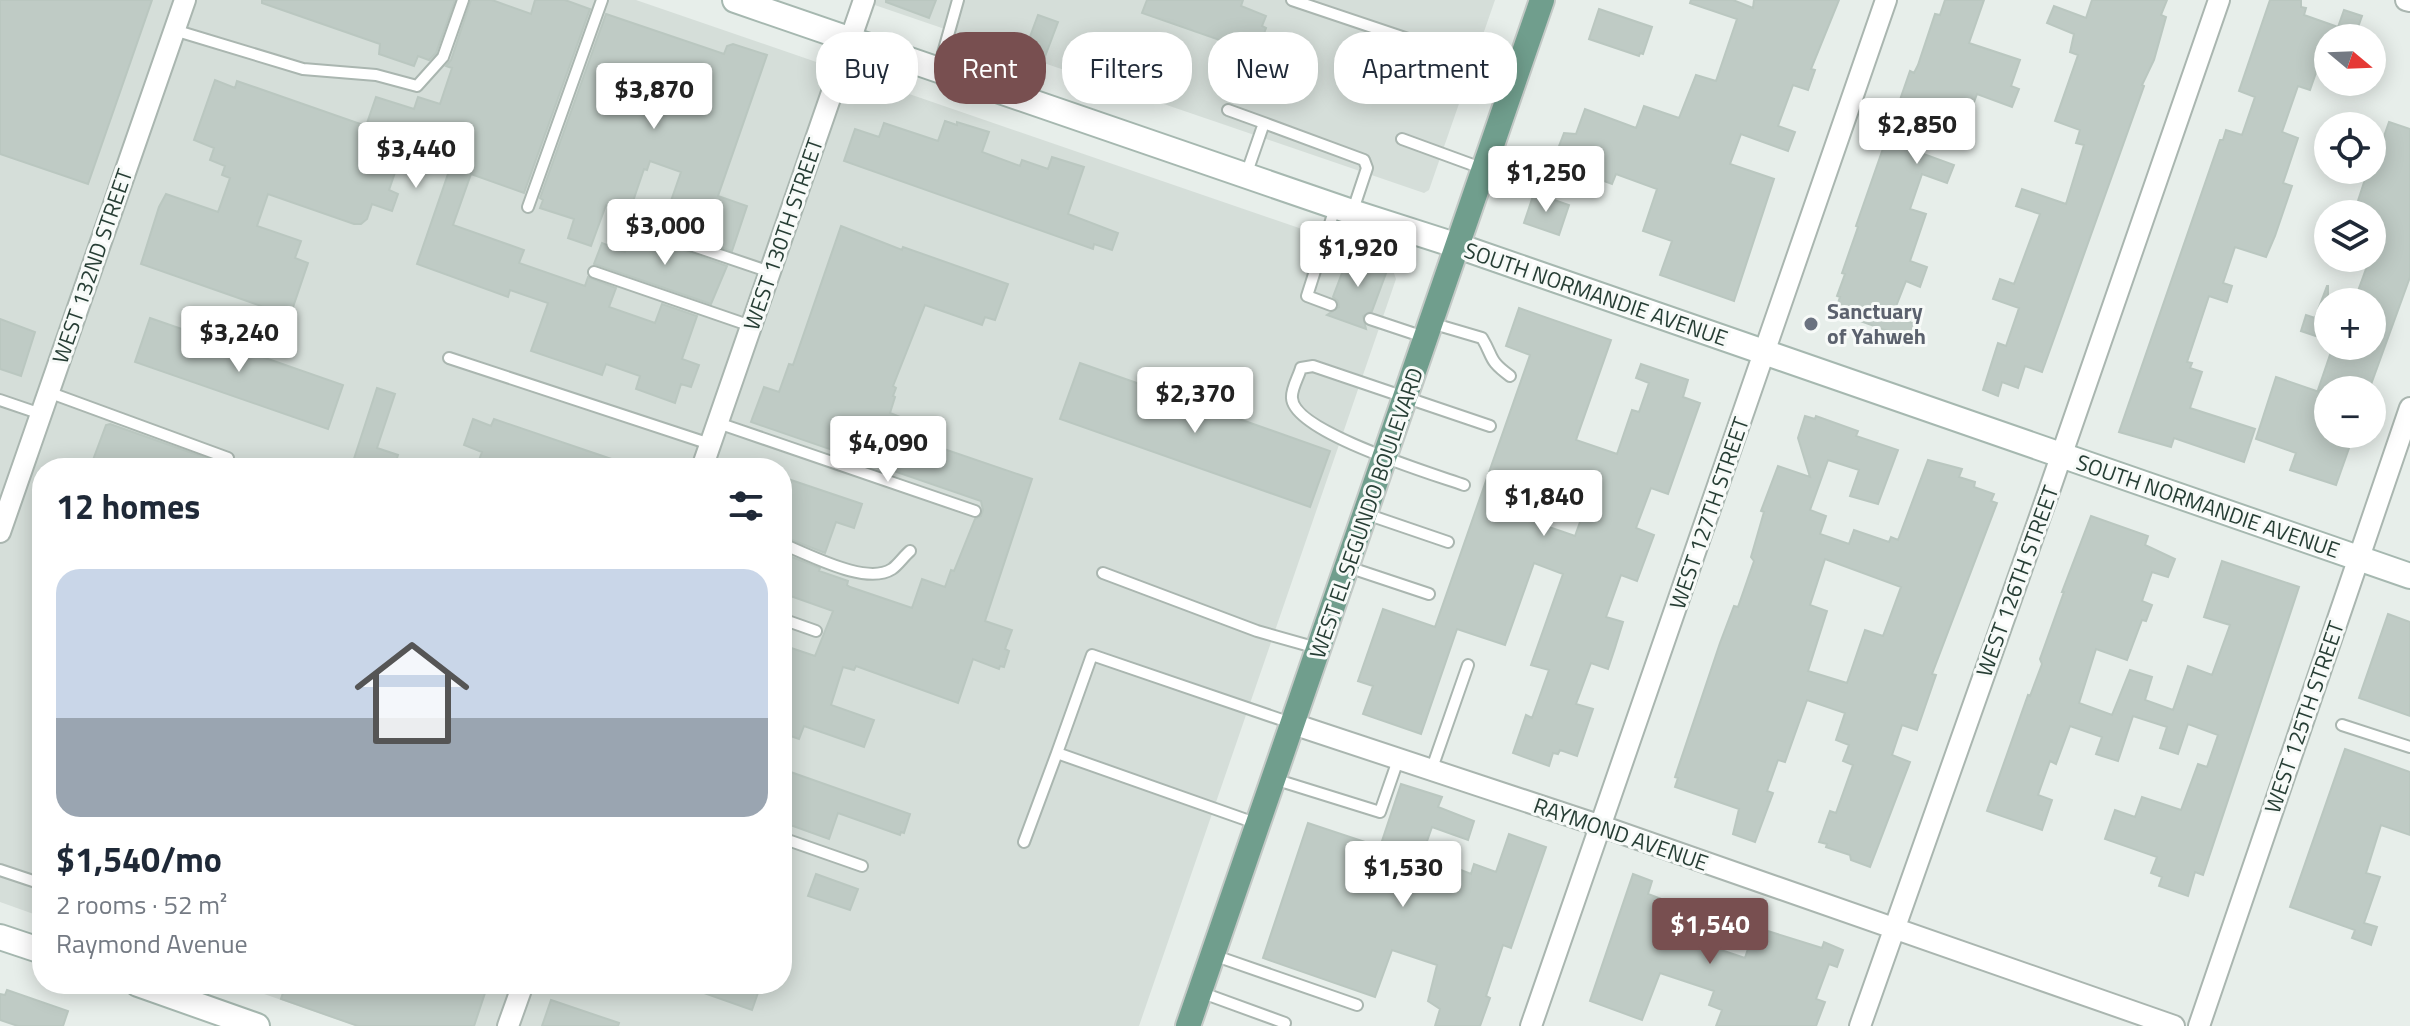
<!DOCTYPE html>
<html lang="en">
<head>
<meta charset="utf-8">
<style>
	body { margin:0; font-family:"Titillium Web",sans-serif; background:#f2f2f3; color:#1f2937; height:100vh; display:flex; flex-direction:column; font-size:30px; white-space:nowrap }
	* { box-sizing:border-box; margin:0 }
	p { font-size:26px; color:#747a83 }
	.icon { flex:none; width:44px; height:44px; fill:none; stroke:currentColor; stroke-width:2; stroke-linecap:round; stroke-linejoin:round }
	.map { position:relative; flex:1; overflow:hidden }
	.details { position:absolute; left:32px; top:458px; width:760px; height:536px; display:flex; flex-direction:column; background:#fff; border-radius:32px; box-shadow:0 4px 20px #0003 }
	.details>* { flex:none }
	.banner { position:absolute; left:816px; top:32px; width:760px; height:72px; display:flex; gap:16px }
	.needle { width:52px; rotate:109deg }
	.controls { position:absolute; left:2314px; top:24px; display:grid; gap:16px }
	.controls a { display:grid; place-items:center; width:72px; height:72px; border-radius:50%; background:#fff; box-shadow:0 4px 20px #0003; font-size:40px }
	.price { position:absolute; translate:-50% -68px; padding:0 18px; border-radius:8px; background:#fff; color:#222; font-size:26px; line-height:52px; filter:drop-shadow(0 2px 4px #0008) }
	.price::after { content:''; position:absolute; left:50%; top:48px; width:24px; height:18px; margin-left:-12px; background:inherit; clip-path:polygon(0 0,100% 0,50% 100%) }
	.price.active { background:#784f50; color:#fff }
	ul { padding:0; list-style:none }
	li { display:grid; align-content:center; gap:16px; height:424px; padding:0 24px }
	li span { display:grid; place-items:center; height:248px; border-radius:24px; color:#555 }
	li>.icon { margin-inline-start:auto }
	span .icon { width:144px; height:144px; fill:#fffc; stroke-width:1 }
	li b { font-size:34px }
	h2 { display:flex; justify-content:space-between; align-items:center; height:96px; padding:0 24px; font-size:34px }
	.pill { padding:0 28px; border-radius:32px; background:#fff; box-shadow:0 4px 20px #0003; font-size:28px; line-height:72px }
	.pill.active { background:#784f50; color:#fff }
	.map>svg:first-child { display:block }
	.built { fill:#d5ded9 }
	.building { fill:#bfcbc5; stroke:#bac7c0; stroke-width:2; fill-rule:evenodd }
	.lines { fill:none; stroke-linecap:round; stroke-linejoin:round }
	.lane-casing { stroke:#aab6b0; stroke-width:14 }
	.street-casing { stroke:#aab6b0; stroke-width:24 }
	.secondary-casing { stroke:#a6b8b0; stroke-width:28 }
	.primary-casing { stroke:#c3c9c6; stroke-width:28 }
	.lane { stroke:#fff; stroke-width:10 }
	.street { stroke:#fff; stroke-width:20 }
	.secondary { stroke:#fff; stroke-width:24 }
	.primary { stroke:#709e8d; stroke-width:24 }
	.worship-dot { fill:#6b7280; stroke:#f7faf8; stroke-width:3 }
	.labels { text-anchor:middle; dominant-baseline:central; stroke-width:6; stroke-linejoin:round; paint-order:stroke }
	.street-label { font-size:22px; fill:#273e35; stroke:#f7faf8 }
	.worship-label { font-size:22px; font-weight:bold; fill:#5b616d; stroke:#f7faf8; text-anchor:start }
</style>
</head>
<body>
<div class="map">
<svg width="2410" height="1026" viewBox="0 0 2410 1026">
	<rect width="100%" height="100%" fill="#e7eeea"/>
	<path class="built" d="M0,0H636L1389,259L1396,279L1139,1026H356L235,984H782V468H42V917L0,902Z
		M860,0H1495L1429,190L1424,193Z"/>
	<path class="building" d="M0,0H152L88,184L0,154Z
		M262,0H455L436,53L429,60L418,56L414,66L379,54L380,44L262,3Z
		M471,0H492L531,14L535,0H565L590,9L524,193L471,174L453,225L524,250L519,263L585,286L588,277L616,288L609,307L655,323L662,304L697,316L682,359L699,365L691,387L681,384L675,403L636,389L640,376L606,364L602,375L531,351L548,303L510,290L508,297L417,264L449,171L404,155H401L389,190L398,194L392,211L372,204L367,219L361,224H354L268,194L257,226L301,241L295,258L308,263L290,316L141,264L159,207L166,194L218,212L230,178L222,175L225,166L210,160L214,148L194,140L215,80L235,88L237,81L366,126L376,97L414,109L418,97L440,104L452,68L446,66L451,60Z
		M886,0H936L929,18L886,2Z
		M1147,0H1243L1241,6L1266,16L1262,26L1266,28L1257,53L1142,13Z
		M1691,0H1733L1753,8L1754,0H1839L1811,69L1815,70L1808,90L1793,85L1778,126L1795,132L1788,151L1741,134L1730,164L1774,179L1734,301L1660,275L1672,241L1643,231L1657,189L1616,174L1612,184L1553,162L1564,133L1576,134L1585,109L1636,128L1644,106L1679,118L1696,75L1716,81L1737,19L1690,3Z
		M1945,0H1984L1969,43L2020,60L2011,86L2019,89L2012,107L1977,94L1968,118L1934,106L1918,152L1954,165L1947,183L1922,174L1910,209L1926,214L1910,261L1927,267L1920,287L1906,281L1893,314L1916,325L1909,345L1889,338L1891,332L1835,312L1840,297L1837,296L1845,274L1842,273L1858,227L1856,226L1902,94L1910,71L1914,73L1918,65L1935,14L1940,15Z
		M2092,0H2167L2161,15L2166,17L2154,60L2142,85L2144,86L2042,372L2025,366L2018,388L2002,382L1998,396L1983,390L1998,343L2006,346L2019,308L1993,299L2000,279L2014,284L2040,214L2016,206L2022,189L2066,204L2084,145L2076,143L2080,130L2055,121L2078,55L2070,52L2074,34L2047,23L2054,6L2086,18Z
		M2270,0H2301V7L2306,8L2304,15L2338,27L2344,10L2362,16L2356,33L2363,35L2362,38H2328L2310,90L2298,86L2282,132L2298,138L2283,183L2292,186L2275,236L2266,257L2235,247L2223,283L2232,286L2227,302L2209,296L2187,362L2192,363L2190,368L2202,372L2190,408L2255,429L2244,462L2174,438L2171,447L2119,432L2220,140H2223L2226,130L2242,135L2255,97L2239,91Z
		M1599,9L1652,27L1643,54L1640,53L1639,56L1589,39Z
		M606,14L724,54L727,46L733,44L767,55L718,196L747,206L732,251L662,227L681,172L650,161L647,170L644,169L629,213L606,205L591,246L568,238L574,219L540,208L543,200L540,198Z
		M1038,15L1058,22L1044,59L1024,53Z
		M945,121L957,125V122L989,132L982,152L1020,166L1022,160L1048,169L1052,157L1084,167L1068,214L1118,233L1112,250L1094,244L1093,249L844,161L855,129L879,137L884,123L938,141Z
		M2389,122L2410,129V277L2369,390H2318L2333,346H2372V302H2354L2370,258H2372V214H2365L2367,208L2357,204L2368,170H2372V164L2374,165Z
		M1534,193L1569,205L1559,235L1524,223Z
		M841,226L902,250L903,247L1008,284L995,320L985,317L982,325L925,305L893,386L896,388L893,396L895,397L890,413L908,420L903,435L1032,479L985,621L1012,630L1005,649L1009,651L1004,667L1000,666L999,669L973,659L958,703L856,666L854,670L843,667L831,705L874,720L864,747L804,726L799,739L782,733V645L815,656L833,611L782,593V553L820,568L819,571L848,581L847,585L850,587L912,608L922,579L945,587L951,570L954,571L975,519L981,516L983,510L981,501L751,422L764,387L779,392L789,364L793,365Z
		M632,232L727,266L711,304L594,264L602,243L625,252Z
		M1350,252L1389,265L1372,311L1363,316L1366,329L1327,315L1339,307L1338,301L1333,297Z
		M2327,286H2328V340L2301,331L2306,315L2315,318Z
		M1519,308L1611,340L1576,440L1617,454L1632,410L1639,412L1649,383L1636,378L1641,364L1688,380L1683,397L1700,403L1668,494L1651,488L1636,528L1654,535L1637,581L1621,575L1606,617L1623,622L1615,648L1608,669L1591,663L1576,704L1593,709L1577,756L1560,750L1558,754L1553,753L1549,766L1513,753L1526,715L1532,718L1549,670L1531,665L1563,574L1534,563L1505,645L1457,629L1421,734L1363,714L1373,686L1358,681L1383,609L1435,627L1530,355L1506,346ZM1564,476L1593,486L1575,536L1546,526Z
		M150,318L343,385L328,429L135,362Z
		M0,319L35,332L21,376L0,369Z
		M1080,363L1330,451L1310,507L1060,419Z
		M2276,377L2328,395V434H2354L2336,485L2290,470L2296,453L2256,439Z
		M377,388L395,394L377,448L398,455L394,468H351Z
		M1805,416L1815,419L1816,416L1858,431L1856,436L1898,450L1878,504L1850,496L1859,470L1828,460L1810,510L1826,516L1820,534L1849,544L1854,530L1889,542L1891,537L1898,540L1928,460L1962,469L1959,477L1975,482L1974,487L1994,494L1991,501L1997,503L1932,674L1936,675L1917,730L1902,725L1892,755L1910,762L1870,867L1851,860L1850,855L1826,847L1827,844L1819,842L1830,811L1836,813L1853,765L1843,761L1849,745L1836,740L1845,713L1807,700L1785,762L1778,760L1767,791L1773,793L1755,842L1733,834L1739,809L1675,787L1678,778L1675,777L1720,643L1734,606L1738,607L1754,561L1751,557L1764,512L1761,511L1778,466L1810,477L1798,438ZM1825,559L1901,587L1883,636L1865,630L1847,683L1808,671L1827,611L1810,605Z
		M473,419L491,426L494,419L629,465L628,468H476L482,452L464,445Z
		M110,424L229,466V468H95L97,462L93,460L106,425Z
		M782,477L862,504L854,528L836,522L825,553L782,536Z
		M2091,516L2148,536L2145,545L2175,559L2168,577L2152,572L2142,601L2152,605L2146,621L2142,620L2127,660L2096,649L2079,703L2112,715L2130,670L2152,677L2145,700L2173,710L2188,666L2212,675L2230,625L2204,617L2222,561L2299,587L2203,875L2195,872L2188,896L2159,886L2162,877L2151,873L2157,857L2105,839L2115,810L2135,817L2142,797L2181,810L2198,764L2207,767L2218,735L2188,724L2178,754L2160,748L2167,727L2133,716L2118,761L2096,754L2102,737L2070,726L2056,764L2050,761L2038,795L2052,800L2042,830L1987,811L2028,695L2030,696L2042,664L2040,659L2064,592H2062Z
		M2388,614L2410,622V716L2359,698Z
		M2345,749L2410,772V835L2381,825L2366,873L2380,877L2364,923L2377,927L2371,945L2352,938L2355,930L2290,907Z
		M782,769L910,814L904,833L901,832L900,835L838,813L829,839L782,822Z
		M1401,784L1442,797L1438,807L1474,821L1468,840L1432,827L1413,881L1443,891L1451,866L1471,874L1474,864L1496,872L1509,834L1546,847L1511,948L1503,945L1486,996L1490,998L1480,1026H1435L1440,1009L1428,1001L1437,965L1392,950L1375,997L1263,958L1308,823L1380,847Z
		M816,874L858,889L850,910L808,896Z
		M1633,874L1652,881L1648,894L1693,911L1695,906L1714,913L1703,944L1745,958L1755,927L1822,948L1824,942L1843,950L1837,967L1829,964L1816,999L1825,1002L1816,1026H1716L1722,1010L1709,1005L1714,991L1660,973L1642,1020L1590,1001Z
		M286,984H488L474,1026H358L281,999Z
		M685,984H761L752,1010L684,986Z
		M7,990L68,1011L63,1026H18L0,1020V994L5,995Z
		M551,1000L619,1023L618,1026H542Z"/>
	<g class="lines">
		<g class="lane-casing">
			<path id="lane" d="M1292,0L1515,75
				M174,30L303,69L376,75L417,86L443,57L463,0
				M938,71L958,0
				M1228,110L1264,123
				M1402,139L1484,169
				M1246,175L1264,123L1364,160L1367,168L1353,210
				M528,207L602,0
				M649,231L770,272
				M594,272L751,326
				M1331,305L1307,296L1335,208
				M1370,319L1424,337
				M1431,323L1482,338C1494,358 1488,360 1510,376
				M449,358L710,444
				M48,392L228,458
				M0,400L41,414
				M718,423L975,511
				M1464,485C1433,474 1293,432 1292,398C1291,389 1299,376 1301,368L1313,366L1490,426
				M1366,514L1448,542
				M782,544C809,554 866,586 892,569C898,565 904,556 910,551
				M1348,567L1429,594
				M1103,573L1257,631L1317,648
				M782,619L816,631
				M2342,725L2410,747
				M1431,771L1468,665
				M1274,779L1380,812L1398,760
				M1258,824L1057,753L1092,655L1291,723
				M782,838L862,866
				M1024,842L1057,753
				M0,870L42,884
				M1213,955L1357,1005
				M1200,992L1285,1023"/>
		</g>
		<g class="street-casing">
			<path id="street" d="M2406,0L2410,1
				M702,468L864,0
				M0,532L185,0
				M1293,724L1601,826L2174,1026
				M508,1026L523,984
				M1531,1026L1886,0
				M1860,1026L2048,494L2219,0
				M2199,1026L2410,408"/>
		</g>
		<g class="secondary-casing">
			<path id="secondary" d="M735,0L1352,212L1458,246L2410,576
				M0,937L42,951
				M138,984L257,1026"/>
		</g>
		<g class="primary-casing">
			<path id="primary" d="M1188,1026L1542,0"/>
		</g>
		<use href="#lane" class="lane"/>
		<use href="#street" class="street"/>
		<use href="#secondary" class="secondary"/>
		<use href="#primary" class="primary"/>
	</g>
	<circle class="worship-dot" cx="1811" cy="324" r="8"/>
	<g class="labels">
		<g class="street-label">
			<text transform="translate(783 234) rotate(-71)">WEST 130TH STREET</text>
			<text transform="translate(92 266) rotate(-71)">WEST 132ND STREET</text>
			<text transform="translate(1596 294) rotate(19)">SOUTH NORMANDIE AVENUE</text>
			<text transform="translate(2208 506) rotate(19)">SOUTH NORMANDIE AVENUE</text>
			<text transform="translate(1366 513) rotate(-71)">WEST EL SEGUNDO BOULEVARD</text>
			<text transform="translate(1709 513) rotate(-71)">WEST 127TH STREET</text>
			<text transform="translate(2017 581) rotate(-70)">WEST 126TH STREET</text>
			<text transform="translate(2304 717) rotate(-71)">WEST 125TH STREET</text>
			<text transform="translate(1621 834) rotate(19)">RAYMOND AVENUE</text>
		</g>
		<g class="worship-label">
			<text x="1827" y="311">Sanctuary<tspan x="1827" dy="25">of Yahweh</tspan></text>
		</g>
	</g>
</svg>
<div class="controls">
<a><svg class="needle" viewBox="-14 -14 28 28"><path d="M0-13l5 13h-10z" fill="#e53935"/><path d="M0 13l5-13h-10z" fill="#747a83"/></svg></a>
<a><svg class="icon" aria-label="locate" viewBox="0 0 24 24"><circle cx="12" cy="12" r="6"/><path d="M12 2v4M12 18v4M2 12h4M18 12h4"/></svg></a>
<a><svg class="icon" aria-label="layers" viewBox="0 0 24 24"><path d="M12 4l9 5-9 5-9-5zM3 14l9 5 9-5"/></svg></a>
<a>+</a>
<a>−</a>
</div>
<b class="price" style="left:654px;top:131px">$3,870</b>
<b class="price" style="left:1917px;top:166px">$2,850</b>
<b class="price" style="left:416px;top:190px">$3,440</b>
<b class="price" style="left:1546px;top:214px">$1,250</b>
<b class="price" style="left:665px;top:267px">$3,000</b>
<b class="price" style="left:1358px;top:289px">$1,920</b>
<b class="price" style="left:239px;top:374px">$3,240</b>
<b class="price" style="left:1195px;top:435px">$2,370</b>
<b class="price" style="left:888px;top:484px">$4,090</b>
<b class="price" style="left:1544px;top:538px">$1,840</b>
<b class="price" style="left:1403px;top:909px">$1,530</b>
<b class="price active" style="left:1710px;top:966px">$1,540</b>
<div class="banner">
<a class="pill">Buy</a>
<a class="pill active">Rent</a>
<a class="pill">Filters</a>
<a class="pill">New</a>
<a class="pill">Apartment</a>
</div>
<section class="details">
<h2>12 homes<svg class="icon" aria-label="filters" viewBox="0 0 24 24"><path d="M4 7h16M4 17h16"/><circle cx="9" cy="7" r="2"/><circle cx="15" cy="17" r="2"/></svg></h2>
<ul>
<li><span style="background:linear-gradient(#c9d6e8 60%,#9aa5b1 0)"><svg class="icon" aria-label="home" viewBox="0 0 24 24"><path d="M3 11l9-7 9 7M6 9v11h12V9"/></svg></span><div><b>$1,540/mo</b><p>2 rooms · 52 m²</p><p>Raymond Avenue</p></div></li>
</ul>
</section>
</div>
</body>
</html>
